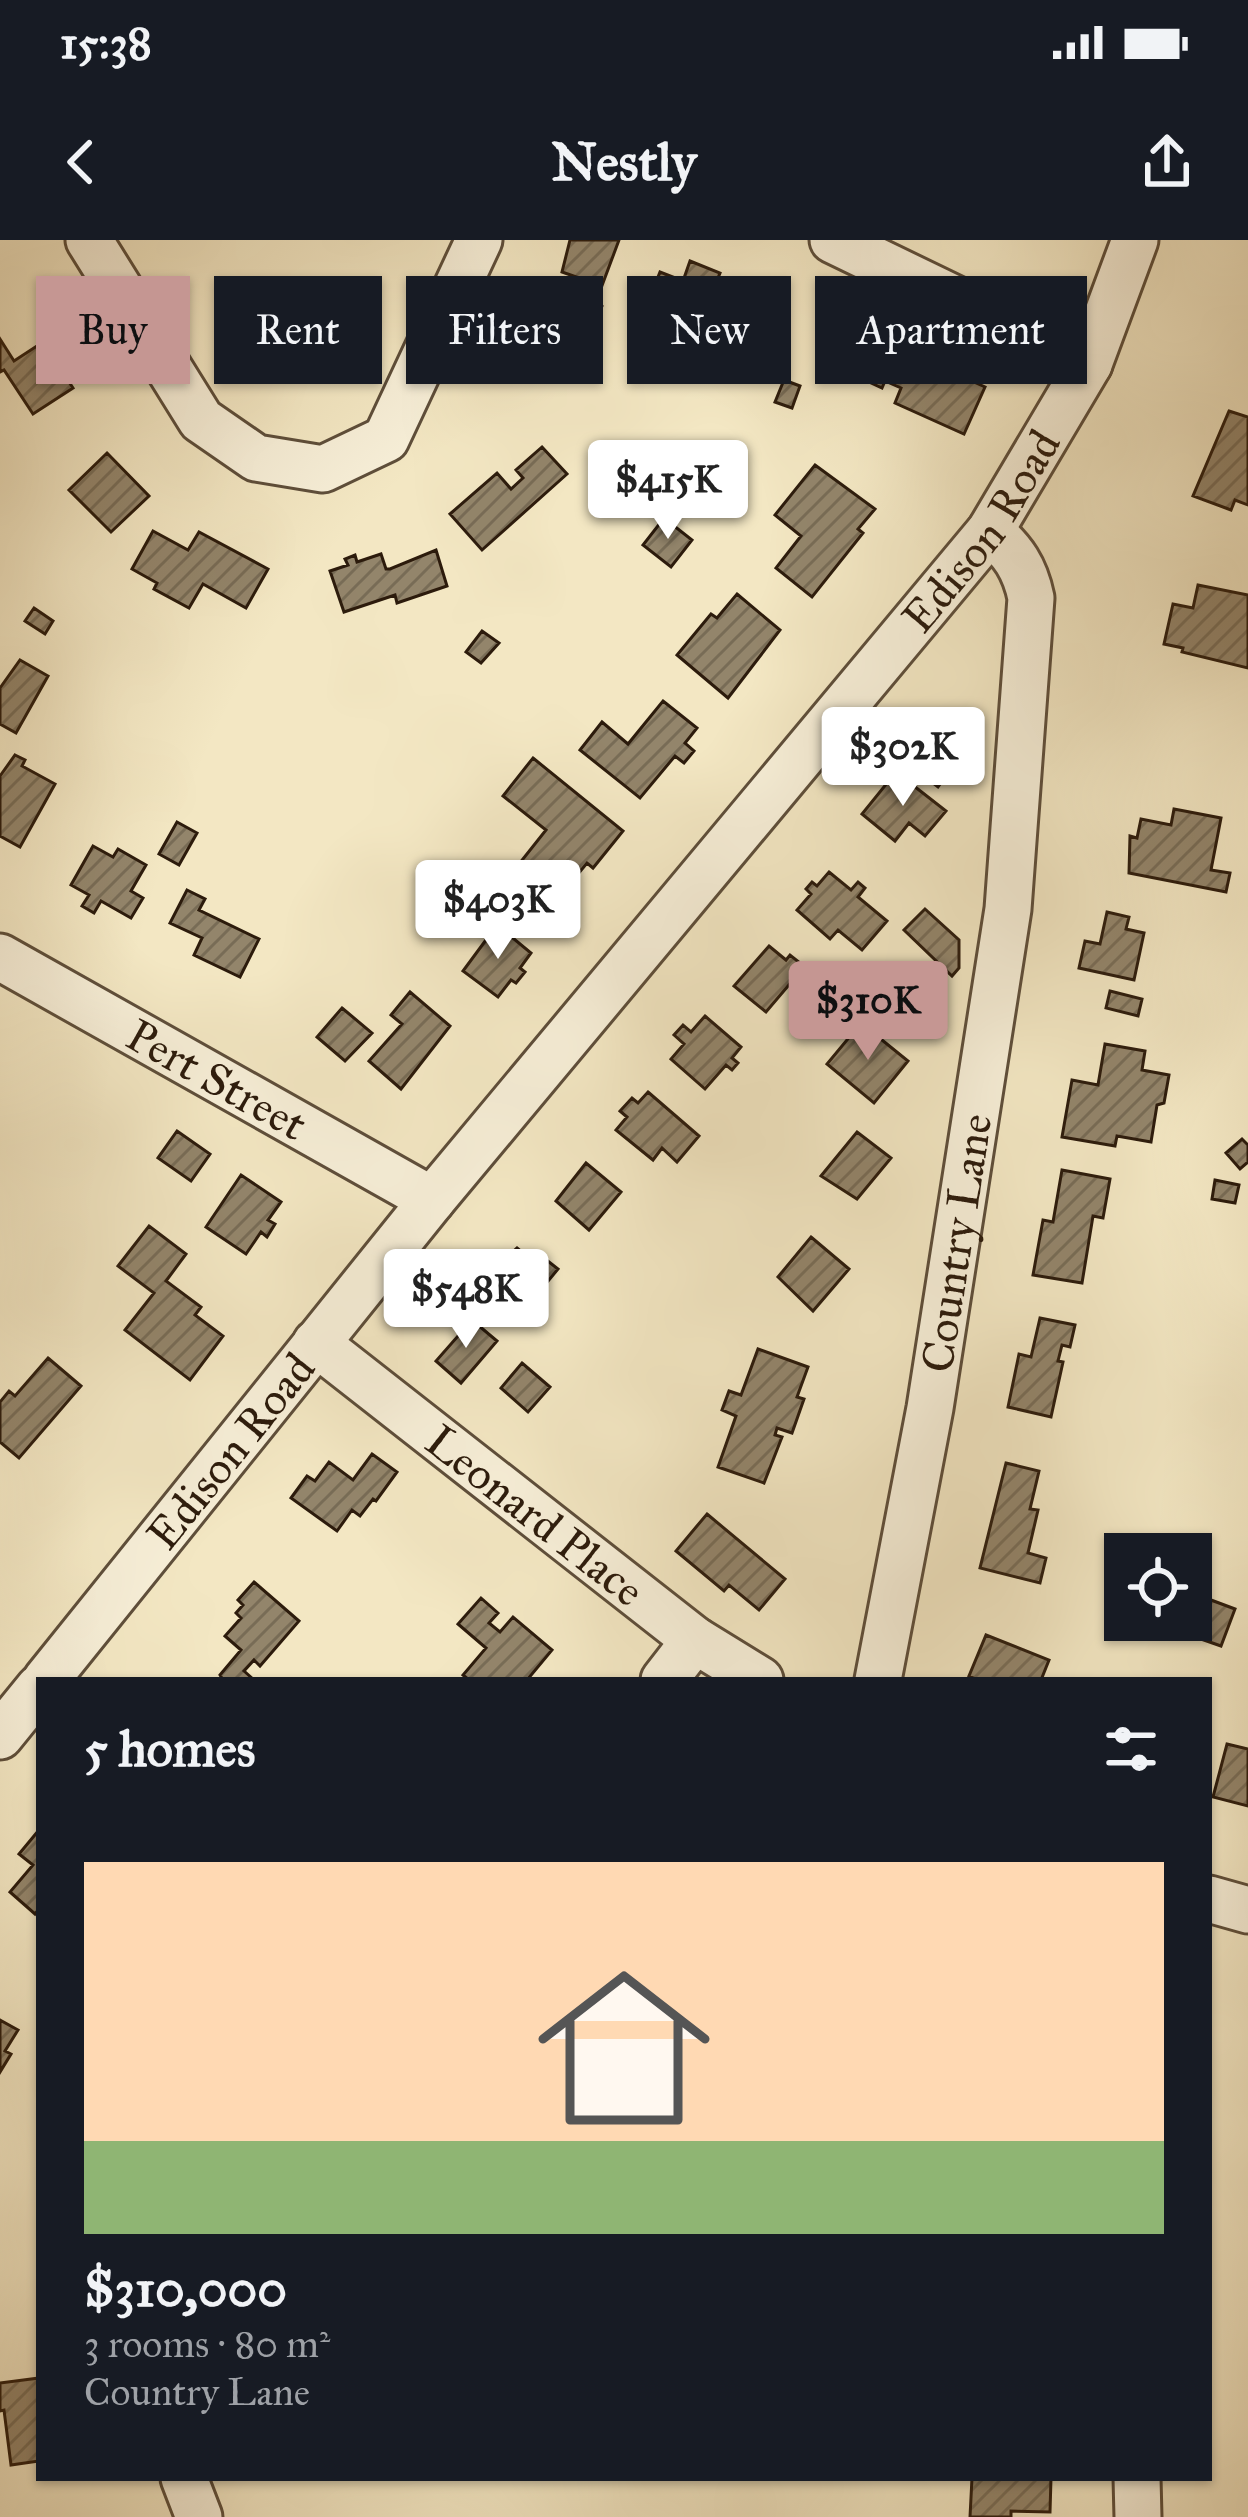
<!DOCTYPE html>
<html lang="en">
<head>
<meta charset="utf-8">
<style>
	body { margin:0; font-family:"IM FELL Great Primer",serif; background:#242831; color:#f1f3f6; height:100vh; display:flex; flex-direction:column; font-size:45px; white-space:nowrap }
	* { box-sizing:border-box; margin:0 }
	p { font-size:39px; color:#9ea1a6 }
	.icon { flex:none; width:66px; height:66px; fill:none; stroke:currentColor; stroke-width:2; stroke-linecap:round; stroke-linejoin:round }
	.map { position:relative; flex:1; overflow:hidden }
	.sheet { position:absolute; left:36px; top:1437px; width:1176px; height:804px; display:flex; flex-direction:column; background:#171b24; border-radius:0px; box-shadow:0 3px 9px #0004 }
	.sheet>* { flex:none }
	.hud { position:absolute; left:36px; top:36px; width:1176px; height:108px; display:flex; gap:24px }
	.tools { position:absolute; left:1104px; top:1293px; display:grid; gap:24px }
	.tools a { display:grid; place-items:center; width:108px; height:108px; border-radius:0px; background:#171b24; box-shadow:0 3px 9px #0004; font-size:60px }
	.price { position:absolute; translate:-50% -102px; padding:0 27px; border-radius:12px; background:#fff; color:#222; font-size:39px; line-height:78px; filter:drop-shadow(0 3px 6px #0008) }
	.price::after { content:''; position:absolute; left:50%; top:72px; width:36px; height:27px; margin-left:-18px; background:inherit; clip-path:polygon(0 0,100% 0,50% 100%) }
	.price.current { background:#c59692; color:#111 }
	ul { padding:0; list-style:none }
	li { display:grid; align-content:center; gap:24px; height:636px; padding:0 48px }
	li span { display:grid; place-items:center; height:372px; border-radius:0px; color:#555 }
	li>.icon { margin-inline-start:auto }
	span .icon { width:216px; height:216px; fill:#fffc; stroke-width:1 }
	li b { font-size:51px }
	h2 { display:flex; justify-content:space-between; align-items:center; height:144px; padding:0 48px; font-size:51px }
	.tag { padding:0 42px; border-radius:0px; background:#171b24; box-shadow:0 3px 9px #0004; font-size:42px; line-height:108px }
	.tag.current { background:#c59692; color:#111 }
	.status { display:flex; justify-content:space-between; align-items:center; height:84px; padding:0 60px; background:#171b24; direction:ltr }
	.status svg { height:33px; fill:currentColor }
	header { display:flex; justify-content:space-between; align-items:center; height:156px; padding:0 48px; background:#171b24; font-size:54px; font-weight:700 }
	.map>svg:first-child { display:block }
	.building { fill:url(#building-hatch); stroke:#2c1b0c; stroke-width:3 }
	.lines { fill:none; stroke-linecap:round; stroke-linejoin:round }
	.minor-casing { stroke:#5e4e3a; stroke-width:51 }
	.minor { stroke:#f7efd8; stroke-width:45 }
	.labels { text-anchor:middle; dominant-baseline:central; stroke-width:9; stroke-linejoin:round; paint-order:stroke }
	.street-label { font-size:45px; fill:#2c1b0c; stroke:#f7efd8 }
</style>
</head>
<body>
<div class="status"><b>15:38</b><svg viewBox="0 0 49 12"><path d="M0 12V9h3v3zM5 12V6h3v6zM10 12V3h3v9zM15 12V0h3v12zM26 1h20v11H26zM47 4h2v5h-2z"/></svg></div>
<header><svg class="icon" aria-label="back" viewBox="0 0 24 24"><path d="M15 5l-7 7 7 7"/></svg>Nestly<svg class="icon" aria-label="share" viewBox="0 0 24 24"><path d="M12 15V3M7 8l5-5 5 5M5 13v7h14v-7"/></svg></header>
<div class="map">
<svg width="1248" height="2277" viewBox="0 0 1248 2277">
	<defs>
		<pattern id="building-hatch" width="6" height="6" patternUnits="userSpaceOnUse" patternTransform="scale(3)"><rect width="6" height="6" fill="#93856b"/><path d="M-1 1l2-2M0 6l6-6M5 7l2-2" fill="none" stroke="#786c56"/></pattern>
	</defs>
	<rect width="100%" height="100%" fill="#f3e7c3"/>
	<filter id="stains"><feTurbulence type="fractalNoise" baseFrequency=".00167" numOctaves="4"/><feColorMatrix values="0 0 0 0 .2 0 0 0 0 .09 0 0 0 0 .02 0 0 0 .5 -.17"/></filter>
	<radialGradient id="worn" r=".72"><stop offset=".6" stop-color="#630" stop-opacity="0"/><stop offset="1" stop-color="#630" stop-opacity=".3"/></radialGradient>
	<path class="building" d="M570,0H619L597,59L602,66L595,84L563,72L570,51L577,53L582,39L562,32Z
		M690,21L720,33L718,38L747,49L738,76L709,65L700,89L670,78L677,59L653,50L660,32L683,41Z
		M337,45L341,95L260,103L256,52Z
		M872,97L899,110L897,115L912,122L916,116L985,147L964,194L895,163L901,148L885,141L882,148L854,135Z
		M0,99L14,121L43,102L73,148L33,174L4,130L0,132Z
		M784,140L800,146L792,168L775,162Z
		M1229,171L1248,177V265L1235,260L1231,270L1193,256Z
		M542,207L567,234L482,310L450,274L497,233L511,249L523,238L516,230Z
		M107,213L149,256L111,292L69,250Z
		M815,225L875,269L858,289L863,293L812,357L776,328L801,296L775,275Z
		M664,278L692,300L671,327L643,305Z
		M153,291L188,310L199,292L268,329L246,368L203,344L189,368L154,349L157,343L132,329Z
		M436,310L447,346L397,363L395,355L344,372L330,331L348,325L345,319L355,315L357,322L381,314L386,329H390Z
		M1198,345L1248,355V428L1182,412L1183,408L1164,404L1173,364L1193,368Z
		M737,354L780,390L728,458L677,415L711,374L717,378Z
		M34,368L53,381L45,394L25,381Z
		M482,391L499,403L481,423L466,412Z
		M20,420L48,436L16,493L0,484V448Z
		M663,461L697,488L685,503L694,511L684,523L675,516L640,558L580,510L602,482L628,504Z
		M929,486L964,512L938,547L903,520Z
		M15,515L25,520L22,526L55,544L20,607L0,596V536Z
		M533,518L623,591L593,628L587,623L555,662L515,629L546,590L503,556Z
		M896,532L946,571L925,596L909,583L895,601L862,574Z
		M1174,569L1221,578L1211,630L1230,633L1226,652L1129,633L1130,596L1137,598L1141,579L1171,585Z
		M177,582L197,593L179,625L159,614Z
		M93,606L113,617L118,609L146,625L131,651L143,658L131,678L101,661L94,673L82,666L89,655L71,645Z
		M829,632L851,650L858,642L865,648L858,657L887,681L862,710L838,690L830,699L797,670L811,654L806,649L812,642L817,646Z
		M187,650L205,659L199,670L259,699L240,737L194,715L202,698L170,683Z
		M925,669L959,700V728L952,736L904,690Z
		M1107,672L1129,677L1126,689L1144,693L1134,740L1079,728L1085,701L1100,704Z
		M497,685L531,713L520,728L525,732L516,743L511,740L498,757L463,731Z
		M769,706L786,720L790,715L800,723L795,729L799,733L766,772L734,746Z
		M1110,751L1142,759L1138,776L1106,768Z
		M410,752L450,786L401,849L369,821L402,784L391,775Z
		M342,768L372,793L345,821L317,797Z
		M705,776L741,807L732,818L738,823L732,830L726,825L705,849L671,819L684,804L674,795L683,785L691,792Z
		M861,783L908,821L874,863L827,824Z
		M1105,804L1145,811L1142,830L1169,835L1164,863L1157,865L1151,902L1117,896L1115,906L1062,897L1072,840L1098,845Z
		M648,852L699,896L677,922L662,908L653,920L616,890L627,877L620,871L632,858L638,863Z
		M177,891L210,914L191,941L158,918Z
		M857,892L891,918L857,959L821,936Z
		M1242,899L1248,905V922L1240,929L1226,913Z
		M586,923L621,952L589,990L556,961Z
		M1062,930L1110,939L1103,978L1093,976L1082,1043L1033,1035L1043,980L1053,982Z
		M241,935L281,962L268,980L275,984L267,997L261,992L246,1014L206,987Z
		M1215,940L1239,945L1235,963L1212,959Z
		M149,986L186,1014L166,1041L201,1067L195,1075L223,1096L190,1140L125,1090L154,1053L118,1026Z
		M811,997L849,1029L813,1071L778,1037Z
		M517,1008L537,1025L544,1018L558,1029L520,1075L486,1047L493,1039L491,1032Z
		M1040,1078L1075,1085L1070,1107L1062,1105L1058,1121L1063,1122L1051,1177L1008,1167L1019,1114L1031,1117Z
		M472,1080L497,1101L461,1143L436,1121Z
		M758,1109L808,1127L797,1157L804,1159L792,1193L777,1188L775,1195L782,1197L764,1243L718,1227L736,1176L722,1170L729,1151L741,1155Z
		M48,1118L81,1146L19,1218L0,1202V1162L9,1151L15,1156Z
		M522,1123L550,1147L528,1172L501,1148Z
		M372,1214L397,1232L376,1261L373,1259L360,1276L352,1270L337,1291L291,1258L307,1236L315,1241L329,1222L353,1240Z
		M1006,1223L1039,1231L1030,1269L1038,1270L1028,1313L1046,1318L1040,1343L980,1328Z
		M707,1274L785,1339L759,1370L729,1345L724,1351L676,1311Z
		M254,1342L299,1381L260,1426L254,1420L244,1431L254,1440H223L220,1435L241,1410L225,1396L241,1378L236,1373L243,1365L238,1360Z
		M1195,1354L1235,1369L1221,1406L1181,1392L1185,1380H1191Z
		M481,1358L498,1373L489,1383L500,1392L513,1377L552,1410L527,1440H469L463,1435L486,1408L458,1384Z
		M986,1395L1049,1420L1041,1440H978L969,1436Z
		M1227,1504L1248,1509V1566L1213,1557Z
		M39,1590V1669L35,1674L10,1652L33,1625L19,1614Z
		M0,1780L18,1790L5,1811L11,1814L0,1832Z
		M39,2138V2221L11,2225L4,2170L0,2171V2143Z
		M972,2238H1051L1050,2272L1011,2271V2277H970Z"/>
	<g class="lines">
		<g class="minor-casing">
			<g id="minor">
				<path d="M89,0L201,180L256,218L323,229L386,199L479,0"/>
				<path d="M833,0L1089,124"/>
				<path id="s1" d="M0,717L432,960"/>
				<path id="s2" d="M316,1103L695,1400L760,1440"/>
				<path id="s3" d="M46,1440L432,960L990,291L1089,124L1135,0"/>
				<path d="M664,1440L695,1400"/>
				<path id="s4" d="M878,1440L930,1168L1008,669L1031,358C1025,328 1013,311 990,291"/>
				<path d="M0,1496L39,1448"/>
				<path d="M1209,1659L1248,1670"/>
				<path d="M184,2238L199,2277"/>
				<path d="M1137,2238L1138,2277"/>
			</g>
		</g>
		<use href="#minor" class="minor"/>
	</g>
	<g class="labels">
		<g class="street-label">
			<text stroke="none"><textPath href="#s3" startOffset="1482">Edison Road</textPath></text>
			<text stroke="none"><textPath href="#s1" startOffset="249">Pert Street</textPath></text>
			<text stroke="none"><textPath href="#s4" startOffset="444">Country Lane</textPath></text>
			<text stroke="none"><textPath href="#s3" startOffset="294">Edison Road</textPath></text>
			<text stroke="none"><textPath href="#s2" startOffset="279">Leonard Place</textPath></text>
		</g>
	</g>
	<rect width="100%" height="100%" filter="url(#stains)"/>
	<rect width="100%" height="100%" fill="url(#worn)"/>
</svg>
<div class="tools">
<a><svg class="icon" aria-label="locate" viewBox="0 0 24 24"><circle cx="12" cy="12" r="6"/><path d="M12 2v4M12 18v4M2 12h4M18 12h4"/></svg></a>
</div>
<b class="price" style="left:668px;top:302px">$415K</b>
<b class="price" style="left:903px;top:569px">$302K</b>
<b class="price" style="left:498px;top:722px">$403K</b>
<b class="price current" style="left:868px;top:823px">$310K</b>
<b class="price" style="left:466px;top:1111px">$548K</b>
<div class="hud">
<a class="tag current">Buy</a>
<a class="tag">Rent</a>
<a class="tag">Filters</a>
<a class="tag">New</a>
<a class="tag">Apartment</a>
</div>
<section class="sheet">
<h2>5 homes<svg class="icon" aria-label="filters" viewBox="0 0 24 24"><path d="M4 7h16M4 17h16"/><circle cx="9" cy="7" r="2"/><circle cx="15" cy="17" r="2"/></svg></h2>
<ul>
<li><span style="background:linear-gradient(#ffd9b3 75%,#8fb573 0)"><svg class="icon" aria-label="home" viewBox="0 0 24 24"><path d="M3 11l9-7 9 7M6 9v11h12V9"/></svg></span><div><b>$310,000</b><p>3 rooms · 80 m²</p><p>Country Lane</p></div></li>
</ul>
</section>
</div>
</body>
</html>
